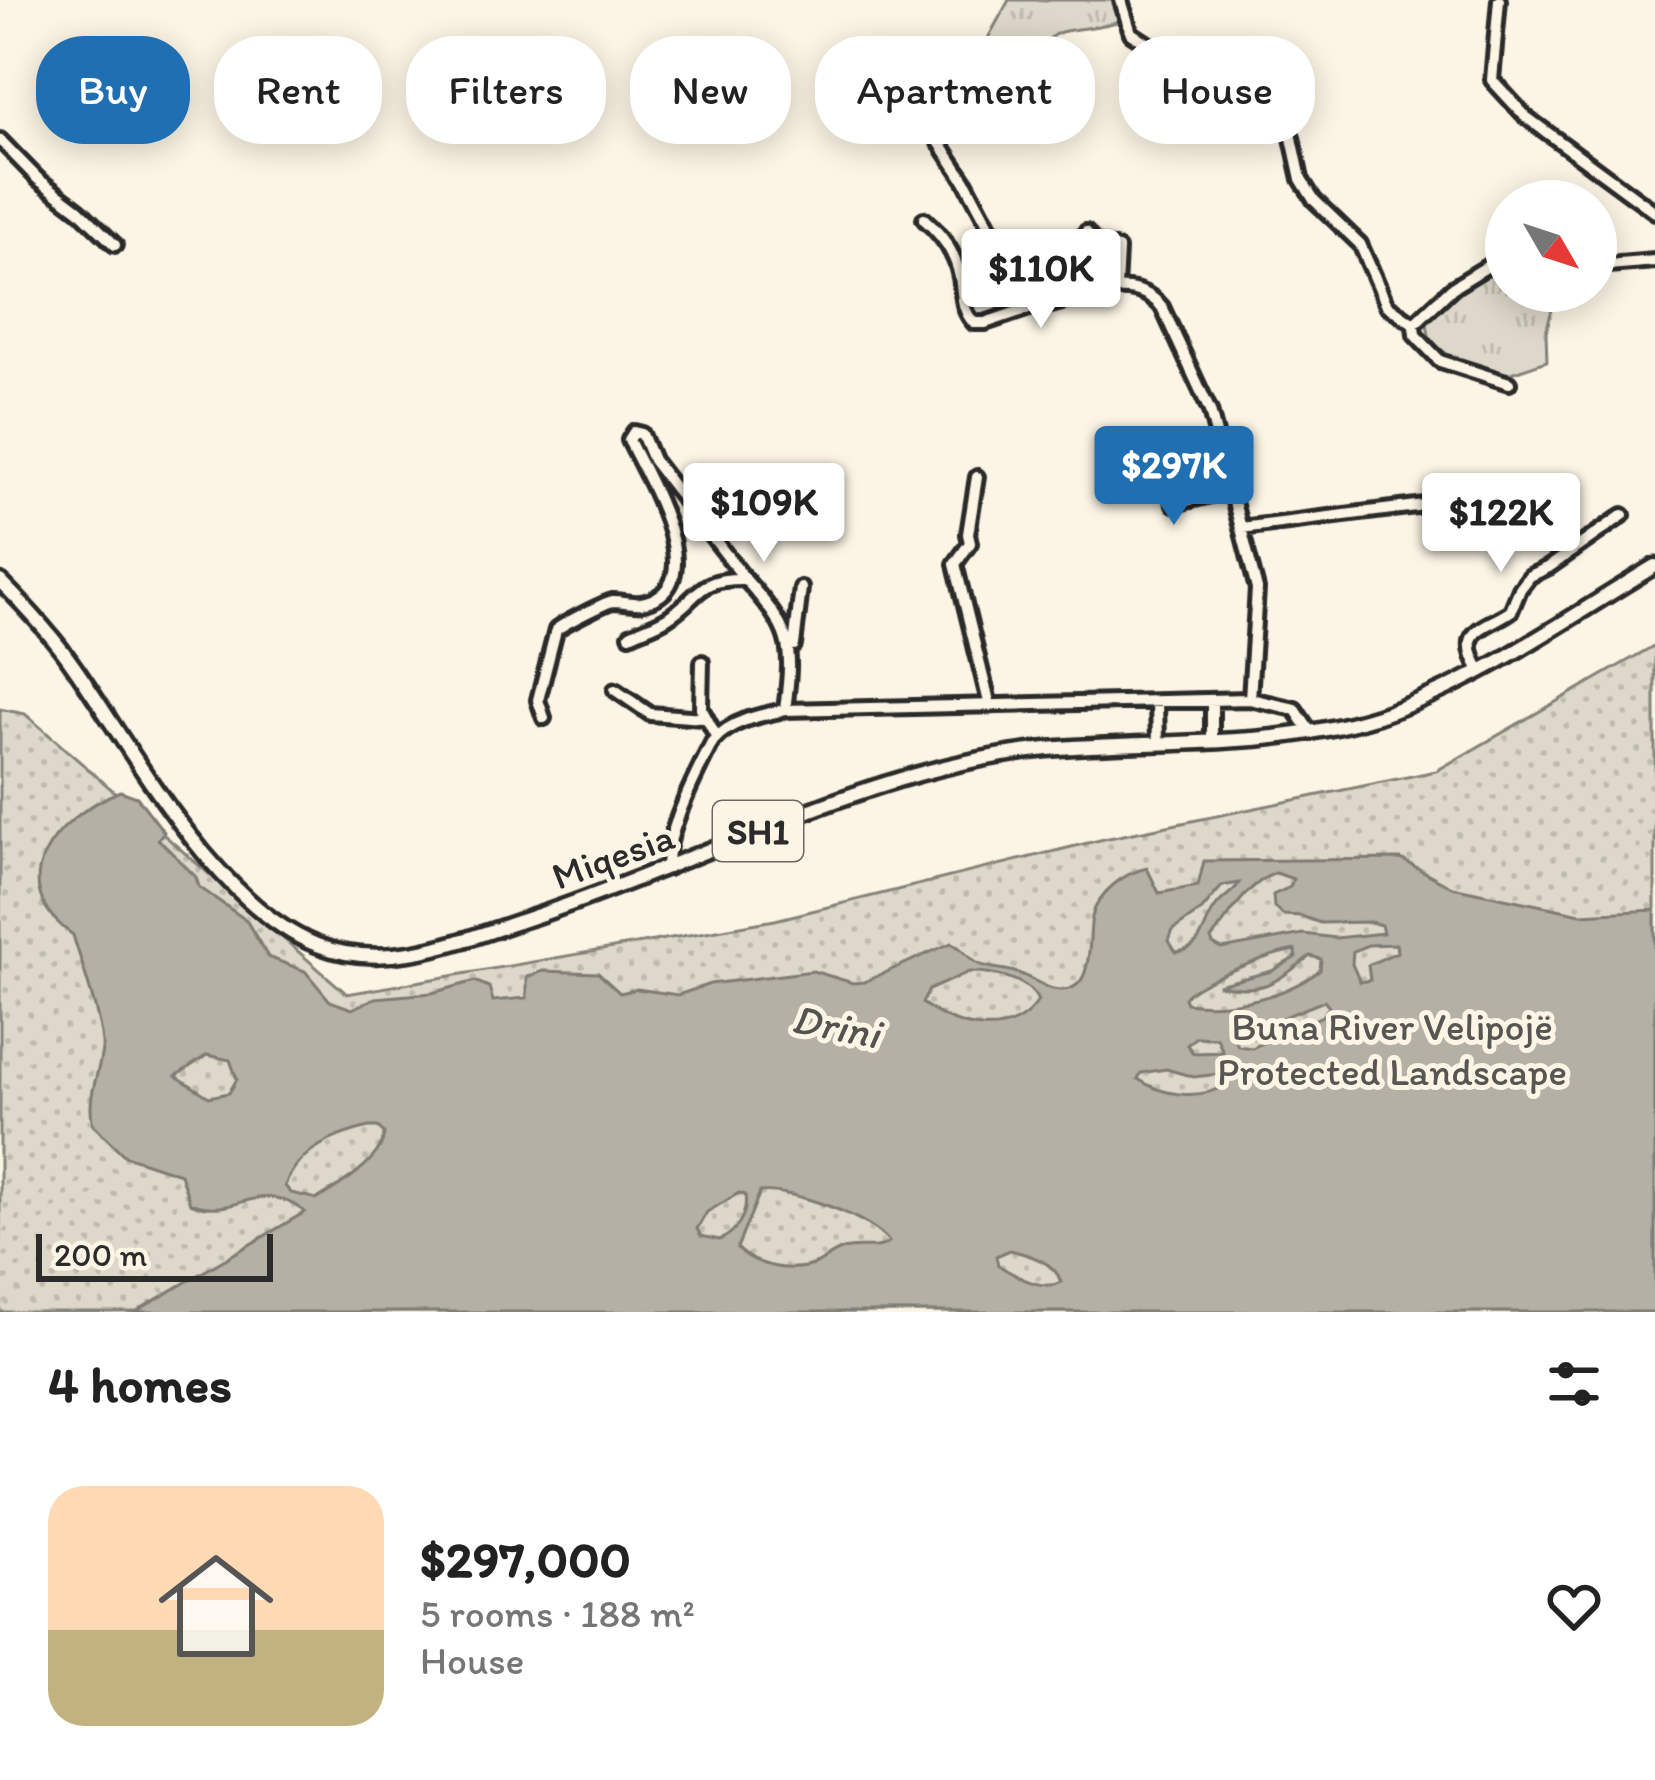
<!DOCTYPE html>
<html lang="en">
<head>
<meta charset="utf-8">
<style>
	body { margin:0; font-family:Itim,sans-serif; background:#f6f6f6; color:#222; height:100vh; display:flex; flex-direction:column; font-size:45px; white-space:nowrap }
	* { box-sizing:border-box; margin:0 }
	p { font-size:39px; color:#767676 }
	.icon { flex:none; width:66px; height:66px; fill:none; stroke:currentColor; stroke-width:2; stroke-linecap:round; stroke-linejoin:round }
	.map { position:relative; height:1312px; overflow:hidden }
	.sheet { display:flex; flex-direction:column; background:#fff; flex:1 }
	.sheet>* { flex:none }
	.top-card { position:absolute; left:36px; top:36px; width:1584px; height:108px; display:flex; gap:24px }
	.needle { width:78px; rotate:129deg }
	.buttons { position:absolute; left:1485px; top:180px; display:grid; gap:24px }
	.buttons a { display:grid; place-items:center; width:132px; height:132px; border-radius:50%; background:#fff; box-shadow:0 6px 30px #0003; font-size:60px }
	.scale { position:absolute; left:36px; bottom:30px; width:237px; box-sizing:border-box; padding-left:12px; border:6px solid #2b2b2b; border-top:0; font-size:33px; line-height:42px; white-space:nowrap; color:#2b2b2b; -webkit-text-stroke:9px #fcf5e5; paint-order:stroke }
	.price { position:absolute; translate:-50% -102px; padding:0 27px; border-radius:12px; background:#fff; color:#222; font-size:39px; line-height:78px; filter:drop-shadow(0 3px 6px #0008) }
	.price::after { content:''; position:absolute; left:50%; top:72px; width:36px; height:27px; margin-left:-18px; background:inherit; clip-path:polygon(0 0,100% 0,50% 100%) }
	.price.on { background:#1f6fb2; color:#fff }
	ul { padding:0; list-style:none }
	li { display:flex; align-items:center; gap:36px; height:300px; padding:0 48px }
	li span { display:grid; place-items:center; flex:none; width:336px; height:240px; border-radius:36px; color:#555 }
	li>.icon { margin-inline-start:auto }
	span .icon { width:144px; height:144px; fill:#fffc; stroke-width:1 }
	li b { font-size:51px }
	h2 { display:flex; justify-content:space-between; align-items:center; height:144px; padding:0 48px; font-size:51px }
	.pill { padding:0 42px; border-radius:48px; background:#fff; box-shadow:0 6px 30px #0003; font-size:42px; line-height:108px }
	.pill.on { background:#1f6fb2; color:#fff }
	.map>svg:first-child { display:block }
	.grass { fill:url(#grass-tufts); stroke:#84827a; stroke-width:3 }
	.park { fill:url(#park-dots); stroke:#84827a; stroke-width:3 }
	.water { fill:#b4b0a5; stroke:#7d7b74; stroke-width:3; fill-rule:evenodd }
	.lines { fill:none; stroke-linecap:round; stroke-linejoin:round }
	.minor-casing { stroke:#2b2b2b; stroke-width:20 }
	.major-casing { stroke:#2b2b2b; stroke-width:21 }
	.minor { stroke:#fcf5e5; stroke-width:10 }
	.major { stroke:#fcf5e5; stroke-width:12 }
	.labels { text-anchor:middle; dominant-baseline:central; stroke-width:10; stroke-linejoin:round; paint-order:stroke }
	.shield { fill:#fcf5e5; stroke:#6a6863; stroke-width:3 }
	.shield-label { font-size:36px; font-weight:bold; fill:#2b2b2b }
	.street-label { font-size:39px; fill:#2b2b2b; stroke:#fcf5e5 }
	.park-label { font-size:39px; fill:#585653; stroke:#fcf5e5 }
	.water-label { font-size:42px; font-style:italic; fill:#545350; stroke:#fcf5e5 }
</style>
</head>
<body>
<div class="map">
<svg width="1655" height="1312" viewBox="0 0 1655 1312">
	<defs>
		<pattern id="grass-tufts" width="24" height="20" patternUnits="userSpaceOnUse" patternTransform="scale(3)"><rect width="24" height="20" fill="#ded8ca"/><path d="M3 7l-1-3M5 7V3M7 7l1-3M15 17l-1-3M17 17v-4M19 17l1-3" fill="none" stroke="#bfbaae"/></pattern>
		<pattern id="park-dots" width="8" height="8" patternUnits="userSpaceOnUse" patternTransform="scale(3)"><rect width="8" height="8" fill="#ded8ca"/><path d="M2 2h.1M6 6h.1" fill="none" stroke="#bfbaae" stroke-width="1.8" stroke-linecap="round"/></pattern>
	</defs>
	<rect width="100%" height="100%" fill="#fcf5e5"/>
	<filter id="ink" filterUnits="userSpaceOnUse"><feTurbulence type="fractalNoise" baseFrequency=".00833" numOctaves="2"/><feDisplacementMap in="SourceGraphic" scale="24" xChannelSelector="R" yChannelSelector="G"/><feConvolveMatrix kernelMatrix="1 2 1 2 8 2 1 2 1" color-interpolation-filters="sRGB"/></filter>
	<g filter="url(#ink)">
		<path class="grass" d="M1009,0H1115L1122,20C1102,28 1081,27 1061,32C1044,37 1037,56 1020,62L1001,54L988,38Z
			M1506,262V291H1557L1546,332L1547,361L1511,373L1495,374L1451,357L1430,341L1427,324L1435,309Z"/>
		<path class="park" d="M1655,645V1312H0V709L25,714L347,994L775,920L1104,839L1436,771Z"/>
		<path class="water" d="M120,791L137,797L164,832L158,839L196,877L199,887L246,920L268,957L305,971L330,1001L352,1009L375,998L432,993L475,981L489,987L493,1001L527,998V977L543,971L598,973L620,993L637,989L678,995L710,984L813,971L853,983L864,982L951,943C964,948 968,960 981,965C993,969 1006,969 1018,973C1030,977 1041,986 1053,989C1097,998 1087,940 1092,917C1098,892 1124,873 1147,868L1159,893L1198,886L1204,861L1401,859L1452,887L1581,914L1655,910V1312H135L305,1212C256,1175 239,1221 190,1203L180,1174L125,1156L93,1125C86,1097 99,1076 102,1049C104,1027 80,959 73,935C0,884 54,819 120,791ZM1276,873L1293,879L1290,887L1273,895L1274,907L1283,915L1301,916L1320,923L1370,922L1381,925L1383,933L1336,938L1303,934L1222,949L1213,944L1211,939C1230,916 1247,883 1276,873ZM1239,883C1234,892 1227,894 1219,903C1201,921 1207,949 1176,952L1169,941L1173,930L1202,910L1222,886ZM1396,944L1397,952L1368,965L1370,980L1360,982L1352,964L1353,951L1368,945ZM1295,950L1296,957L1272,971L1218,985C1264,994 1275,983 1310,956L1321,959L1320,970C1284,998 1231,1009 1186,1003L1184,998C1194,982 1274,953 1295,950ZM969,972C993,972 1028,978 1038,1001C1010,1043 956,1028 922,1003L929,990ZM1324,1001L1329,1007L1322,1016L1252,1048L1238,1046L1236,1042L1242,1034ZM1196,1037L1217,1038L1223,1052L1193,1053L1187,1045ZM207,1055L230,1060L237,1079L229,1093L209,1097L176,1076ZM1166,1069L1194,1077L1220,1074L1224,1086C1198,1100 1163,1096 1138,1079L1141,1073ZM369,1127H378L384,1133C383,1160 339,1186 317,1199L291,1193L285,1186C298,1150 335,1135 369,1127ZM760,1192C790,1188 873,1218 889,1242C876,1252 860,1244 844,1249C834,1252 827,1258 818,1263C792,1274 756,1267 737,1248ZM739,1193L745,1195C748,1213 737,1233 719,1240L701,1236L697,1229L707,1212ZM1010,1250C1030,1255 1055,1262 1061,1282C1042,1292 1016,1276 998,1265L996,1256Z"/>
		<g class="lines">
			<g class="minor-casing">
				<path id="minor" d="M1121,0L1131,33L1208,83L1266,104L1281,117L1292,138L1301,179L1314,200L1360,244L1387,305L1414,324
					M1499,0L1492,80L1526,117L1655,212
					M0,140L38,179L79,210L115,245
					M924,219C942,235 955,252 960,277C963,294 961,309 974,323H985L1032,307
					M1086,232L1094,242L1118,249L1116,287
					M1506,255L1452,288L1414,324L1415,335L1440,361L1509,383
					M1596,266L1655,261
					M1158,471L1174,504L1231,490
					M977,477L968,534L970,543L955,564L990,706
					M1241,528L1456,501
					M630,635C642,629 656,625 667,618C701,597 695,578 745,579C791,631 794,642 785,710
					M794,645L801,588
					M702,662L701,708L716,736
					M1480,670C1455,629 1485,629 1511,611L1520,589L1530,576L1549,567L1623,515
					M615,690L650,714L703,718
					M1250,699L1295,709L1311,733
					M1212,700V741
					M1157,702L1158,743
					M544,718L538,700L556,630C561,625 606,602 613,601C622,601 632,604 641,603C717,588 644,473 629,440L634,432L642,434L653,460L745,579
					M668,868C662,840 699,768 713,741C730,721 760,715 785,710L1250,699L1257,589L1210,411L1162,307C1127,266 1074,307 1032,307L965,181L906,92L922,80"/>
			</g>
			<g class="major-casing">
				<path id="major" d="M0,581C27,608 53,636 75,668C135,754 216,905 317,945C388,973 462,940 530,918C639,882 743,833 852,795C914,773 980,756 1047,749C1157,739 1271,750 1378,716C1478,683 1566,619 1655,566"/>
			</g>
			<use href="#minor" class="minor"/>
			<use href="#major" class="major"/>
		</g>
	</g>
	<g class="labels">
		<rect class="shield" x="713" y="801" width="90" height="60" rx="9"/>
		<g class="shield-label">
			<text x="758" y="831">SH1</text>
		</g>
		<g class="street-label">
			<text transform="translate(613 856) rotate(-20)">Miqesia</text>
		</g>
		<g class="park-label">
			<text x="1392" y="1026">Buna River Velipojë<tspan x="1392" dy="45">Protected Landscape</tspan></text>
		</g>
		<g class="water-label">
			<text transform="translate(836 1026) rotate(11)">Drini</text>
		</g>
	</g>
</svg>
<div class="buttons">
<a><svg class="needle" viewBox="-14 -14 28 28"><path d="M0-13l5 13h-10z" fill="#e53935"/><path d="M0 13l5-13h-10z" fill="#767676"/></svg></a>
</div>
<div class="scale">200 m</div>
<b class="price" style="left:1041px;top:331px">$110K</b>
<b class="price on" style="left:1174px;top:528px">$297K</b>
<b class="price" style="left:764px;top:565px">$109K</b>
<b class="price" style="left:1501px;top:575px">$122K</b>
<div class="top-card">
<a class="pill on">Buy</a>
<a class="pill">Rent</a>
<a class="pill">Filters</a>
<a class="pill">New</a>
<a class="pill">Apartment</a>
<a class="pill">House</a>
</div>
</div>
<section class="sheet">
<h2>4 homes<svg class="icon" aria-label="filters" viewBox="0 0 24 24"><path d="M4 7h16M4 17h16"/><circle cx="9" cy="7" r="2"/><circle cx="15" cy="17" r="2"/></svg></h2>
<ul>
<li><span style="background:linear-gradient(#ffd9b3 60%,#c2b280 0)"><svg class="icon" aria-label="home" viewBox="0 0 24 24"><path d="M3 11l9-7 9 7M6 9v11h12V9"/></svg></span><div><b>$297,000</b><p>5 rooms · 188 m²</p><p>House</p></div><svg class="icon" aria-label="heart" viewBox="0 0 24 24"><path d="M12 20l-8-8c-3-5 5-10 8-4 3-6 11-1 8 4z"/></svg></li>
</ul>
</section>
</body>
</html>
